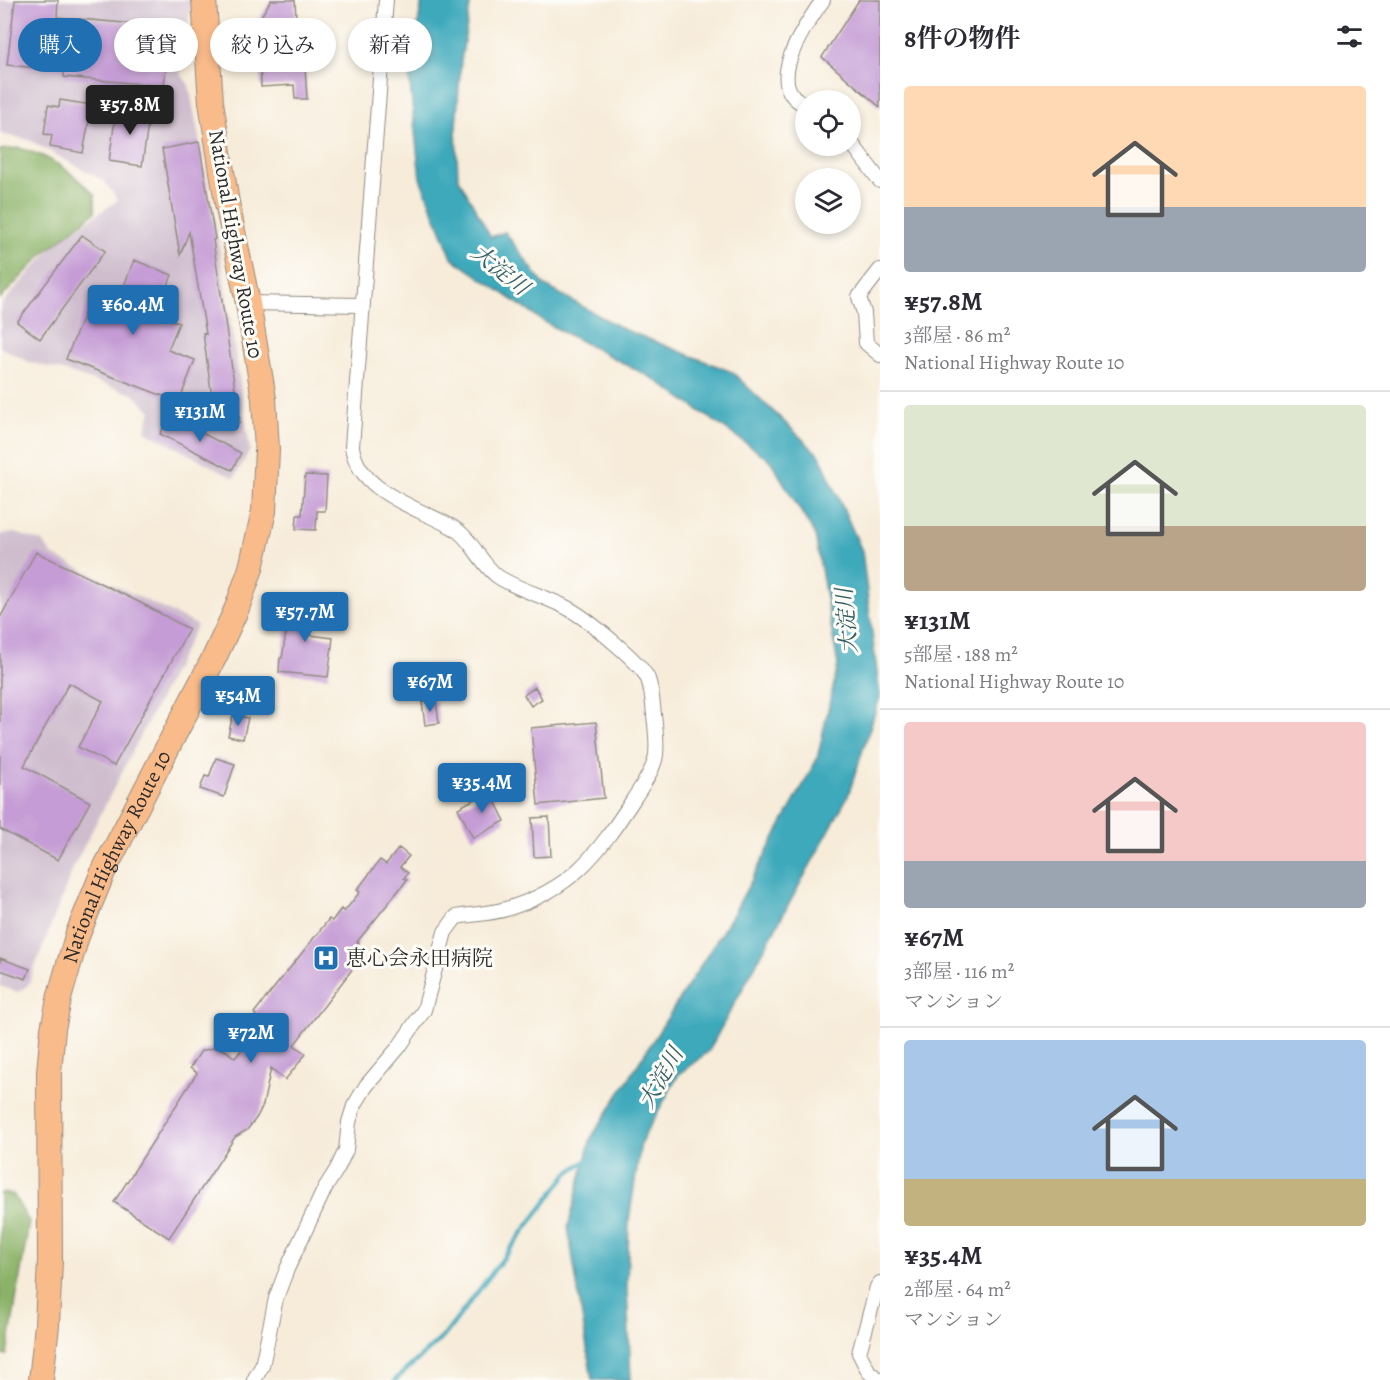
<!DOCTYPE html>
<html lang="ja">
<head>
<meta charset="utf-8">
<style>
	body { margin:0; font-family:Alegreya,"Noto Serif JP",serif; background:#f2f2f3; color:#2b2b33; height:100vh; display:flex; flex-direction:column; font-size:22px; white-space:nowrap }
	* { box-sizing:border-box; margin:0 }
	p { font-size:20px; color:#7c7c81 }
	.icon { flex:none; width:33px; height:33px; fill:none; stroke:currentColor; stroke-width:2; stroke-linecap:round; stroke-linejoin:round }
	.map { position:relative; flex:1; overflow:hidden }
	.side { display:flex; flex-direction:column; background:#fff; width:510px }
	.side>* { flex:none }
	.guide { position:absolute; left:18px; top:18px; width:570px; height:54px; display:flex; gap:12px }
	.tools { position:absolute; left:795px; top:90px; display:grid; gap:12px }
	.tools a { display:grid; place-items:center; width:66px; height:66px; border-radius:50%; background:#fff; box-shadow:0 3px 9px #0003; font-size:30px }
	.price { position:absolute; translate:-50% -51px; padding:0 14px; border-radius:6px; background:#1f6fb2; color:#fff; font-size:20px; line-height:39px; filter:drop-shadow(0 2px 3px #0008) }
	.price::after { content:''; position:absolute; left:50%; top:36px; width:18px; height:14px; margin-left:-9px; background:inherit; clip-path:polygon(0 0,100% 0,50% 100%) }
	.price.active { background:#222; color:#fff }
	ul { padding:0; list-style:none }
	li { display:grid; align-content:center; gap:12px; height:318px; padding:0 24px }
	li+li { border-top:2px solid #e1e1e2 }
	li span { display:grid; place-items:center; height:186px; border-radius:6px; color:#555 }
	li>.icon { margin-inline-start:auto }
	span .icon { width:108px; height:108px; fill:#fffc; stroke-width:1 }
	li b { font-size:26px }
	h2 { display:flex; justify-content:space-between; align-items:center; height:72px; padding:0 24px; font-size:26px }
	.chip { padding:0 21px; border-radius:27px; background:#fff; box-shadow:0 3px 9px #0003; font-size:21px; line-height:54px }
	.chip.active { background:#1f6fb2; color:#fff }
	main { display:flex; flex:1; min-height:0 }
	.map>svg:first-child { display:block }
	.industrial { fill:#cfbdce }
	.forest { fill:#8bb268; stroke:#5b6e4a; stroke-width:1.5 }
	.water { fill:#3ca9bb; stroke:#346a73; stroke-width:1.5 }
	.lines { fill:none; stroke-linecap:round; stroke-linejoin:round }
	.stream { stroke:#3ca9bb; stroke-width:4.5 }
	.building { fill:#c59cd5 }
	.minor-casing { stroke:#918c82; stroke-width:16 }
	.trunk-casing { stroke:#918c82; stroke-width:26 }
	.minor { stroke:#fff; stroke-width:14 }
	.trunk { stroke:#fabb8b; stroke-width:24 }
	.labels { text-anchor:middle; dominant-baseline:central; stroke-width:6; stroke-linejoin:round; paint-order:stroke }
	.street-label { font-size:21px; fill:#2b2b2b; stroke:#fdfcf7 }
	.poi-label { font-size:21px; fill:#2b2b2b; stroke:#fdfcf7; text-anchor:start }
	.water-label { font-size:22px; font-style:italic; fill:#325d65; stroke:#fdfcf7 }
</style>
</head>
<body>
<main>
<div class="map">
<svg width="880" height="1380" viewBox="0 0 880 1380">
	<rect width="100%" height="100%" fill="#fdfcf7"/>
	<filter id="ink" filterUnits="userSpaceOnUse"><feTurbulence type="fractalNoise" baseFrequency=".0167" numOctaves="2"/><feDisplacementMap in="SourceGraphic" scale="12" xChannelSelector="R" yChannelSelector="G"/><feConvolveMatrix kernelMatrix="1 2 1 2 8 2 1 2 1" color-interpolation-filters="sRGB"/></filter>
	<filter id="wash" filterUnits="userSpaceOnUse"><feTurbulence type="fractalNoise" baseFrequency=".008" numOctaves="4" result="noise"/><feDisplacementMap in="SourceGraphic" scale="24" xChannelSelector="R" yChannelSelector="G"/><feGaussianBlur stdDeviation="1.35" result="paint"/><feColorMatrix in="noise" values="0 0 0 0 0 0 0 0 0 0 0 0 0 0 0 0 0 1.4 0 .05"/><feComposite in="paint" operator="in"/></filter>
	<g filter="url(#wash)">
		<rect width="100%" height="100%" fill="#f7ecda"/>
		<path class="industrial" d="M0,0H192L180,73L189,85L218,240L250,450L234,478L145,431L151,411L133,394L64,371L29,362L0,347V306L57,242L118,200L104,181L29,140L0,134Z
			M15,533L43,542L52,555L197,625L74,866L28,985L18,992L0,986V534Z"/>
		<path class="forest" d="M19,148C51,156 72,172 95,195V212L44,253L0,299V150Z
			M0,1193L13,1194L29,1222L7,1355H0Z"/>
		<path class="water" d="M422,0H471L461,61L456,127L458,177L491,237L505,232L544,285L623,329L732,372L820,456L862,551L880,697L848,796L708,1052L679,1074L641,1142L629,1220L627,1288L631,1380H592L568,1227L591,1138L732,916L817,759L838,665L815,535L770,460L652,378L546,323L452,258L420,178L409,75Z"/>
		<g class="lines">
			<path class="stream" d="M395,1380L444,1336L568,1173L590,1158"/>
		</g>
		<g id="blocks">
			<path class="building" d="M15,0H58L57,17L170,27L164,86L64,77V72L58,70L7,65Z
				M271,0H295L297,37H303L307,99H295L294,85L261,87L260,59L232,61L230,35H239V31L260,30V18Z
				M859,0H880V107L822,57Z
				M60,100L92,105L83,153L50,147L52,135L44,134L48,105L59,107Z
				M117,106L150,111L142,166L109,161Z
				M199,142L215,239L213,240L240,423L216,426L203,333L206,334L189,232L180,255L162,149Z
				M82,235L105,251L40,339L17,322Z
				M134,260L172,275L157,314L179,323L168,350L195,360L179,402L66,359L94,289L119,299Z
				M169,416L241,453L232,470L160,434Z
				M305,475L327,476L325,511H317L316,530L296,529L297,515H302Z
				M36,552L141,603L189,629L114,766L78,747L103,701L69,683L24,766L90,802L58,860L0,829V618Z
				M292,596L316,599L310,635L333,638L328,677L279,672L280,658H282Z
				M535,687L542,699L531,706L524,695Z
				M436,701L439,723L425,725L422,702Z
				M233,715L248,718L243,739L228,736Z
				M596,722L604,798L538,805L531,728Z
				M216,758L235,764L224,797L200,789L205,776L209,777Z
				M490,791L505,821L473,838L458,808Z
				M549,817L551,856L534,857L532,818Z
				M399,848L409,856L400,867L408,873L404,878L407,880L357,942L359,943L352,952L360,959L294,1045L306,1054L285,1080L271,1068L263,1105L257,1117L247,1130L235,1137L169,1238L114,1202L197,1073L190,1068L201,1051L217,1047L226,1051L235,1058L256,1032L248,1025L256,1015L254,1013L329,919L332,921L341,909L344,912L360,892L357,890L380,860L386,864Z
				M0,958L30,969L26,979L0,970Z"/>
		</g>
	</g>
	<g filter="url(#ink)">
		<use href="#blocks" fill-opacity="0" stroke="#918c82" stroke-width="1.5"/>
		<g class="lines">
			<g class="minor-casing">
				<path id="minor" d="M806,105C761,87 806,24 823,0
					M850,141L880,181
					M880,270L859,297L864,313L866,343L880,355
					M248,303L361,305
					M254,1380L262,1366L276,1298L287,1269L325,1188L337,1169L346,1150L349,1122L354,1106L366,1086L399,1047L424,1010L445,932L456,917C473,914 490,914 506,909C571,890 597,855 633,800C641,787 651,775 655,760C658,748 656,736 655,724C653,709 653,693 648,679C641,662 588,620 571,610C547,596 519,591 497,576C480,563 472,539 454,528C419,508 359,493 352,447L386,0
					M879,1380L869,1372L859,1353L877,1287L880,1283"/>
			</g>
			<g class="trunk-casing">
				<g id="trunk">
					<path id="s1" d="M41,1380L47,1325L50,1261L49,1072L53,1029L60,995L77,936L103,872L215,656L237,608L251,568L264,511L267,450L264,399L248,303L227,203L211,102L204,0"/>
				</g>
			</g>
			<use href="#minor" class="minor"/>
			<use href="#trunk" class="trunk"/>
		</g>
	</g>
	<defs>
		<g id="hospital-square" transform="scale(1.35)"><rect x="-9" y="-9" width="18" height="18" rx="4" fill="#1f6fb2" stroke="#fdfcf7"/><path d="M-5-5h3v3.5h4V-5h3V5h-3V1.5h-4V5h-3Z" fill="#fff"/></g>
	</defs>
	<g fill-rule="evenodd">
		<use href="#hospital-square" x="326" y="958"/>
	</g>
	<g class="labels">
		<g class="street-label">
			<text transform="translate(236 244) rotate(80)">National Highway Route 10</text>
			<text stroke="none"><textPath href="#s1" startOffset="536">National Highway Route 10</textPath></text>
		</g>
		<g class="poi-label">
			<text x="346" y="958">恵心会永田病院</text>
		</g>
		<g class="water-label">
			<text transform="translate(500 270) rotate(39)">大淀川</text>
			<text transform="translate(847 621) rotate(-95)">大淀川</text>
			<text transform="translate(661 1078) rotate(-60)">大淀川</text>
		</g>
	</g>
</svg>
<div class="tools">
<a><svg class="icon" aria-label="locate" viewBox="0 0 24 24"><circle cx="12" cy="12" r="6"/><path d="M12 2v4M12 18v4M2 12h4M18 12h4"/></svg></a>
<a><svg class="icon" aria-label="layers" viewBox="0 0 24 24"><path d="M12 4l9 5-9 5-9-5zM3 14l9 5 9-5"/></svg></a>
</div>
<b class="price active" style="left:130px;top:136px">¥57.8M</b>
<b class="price" style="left:133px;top:336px">¥60.4M</b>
<b class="price" style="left:200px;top:443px">¥131M</b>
<b class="price" style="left:305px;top:643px">¥57.7M</b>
<b class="price" style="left:430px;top:713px">¥67M</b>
<b class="price" style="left:238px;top:727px">¥54M</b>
<b class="price" style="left:482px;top:814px">¥35.4M</b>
<b class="price" style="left:251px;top:1064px">¥72M</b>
<div class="guide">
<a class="chip active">購入</a>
<a class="chip">賃貸</a>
<a class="chip">絞り込み</a>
<a class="chip">新着</a>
</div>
</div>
<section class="side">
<h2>8件の物件<svg class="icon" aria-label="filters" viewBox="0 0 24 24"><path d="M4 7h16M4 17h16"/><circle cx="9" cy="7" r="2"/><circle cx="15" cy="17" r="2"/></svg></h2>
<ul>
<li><span style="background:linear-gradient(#ffd9b3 65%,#9aa5b1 0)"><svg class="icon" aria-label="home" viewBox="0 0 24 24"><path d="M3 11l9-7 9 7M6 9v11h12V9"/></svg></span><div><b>¥57.8M</b><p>3部屋 · 86 m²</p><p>National Highway Route 10</p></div></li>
<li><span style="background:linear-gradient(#dfe7d0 65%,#b9a48a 0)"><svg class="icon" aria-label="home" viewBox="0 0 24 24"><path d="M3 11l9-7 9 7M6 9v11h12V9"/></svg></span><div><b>¥131M</b><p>5部屋 · 188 m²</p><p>National Highway Route 10</p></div></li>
<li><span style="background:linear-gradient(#f6c9c9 75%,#9aa5b1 0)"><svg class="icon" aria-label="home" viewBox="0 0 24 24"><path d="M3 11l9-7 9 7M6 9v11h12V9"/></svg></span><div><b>¥67M</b><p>3部屋 · 116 m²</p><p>マンション</p></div></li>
<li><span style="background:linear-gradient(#a9c7e8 75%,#c2b280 0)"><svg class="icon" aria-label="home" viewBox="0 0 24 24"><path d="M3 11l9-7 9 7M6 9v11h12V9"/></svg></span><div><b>¥35.4M</b><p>2部屋 · 64 m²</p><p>マンション</p></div></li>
</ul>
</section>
</main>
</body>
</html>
